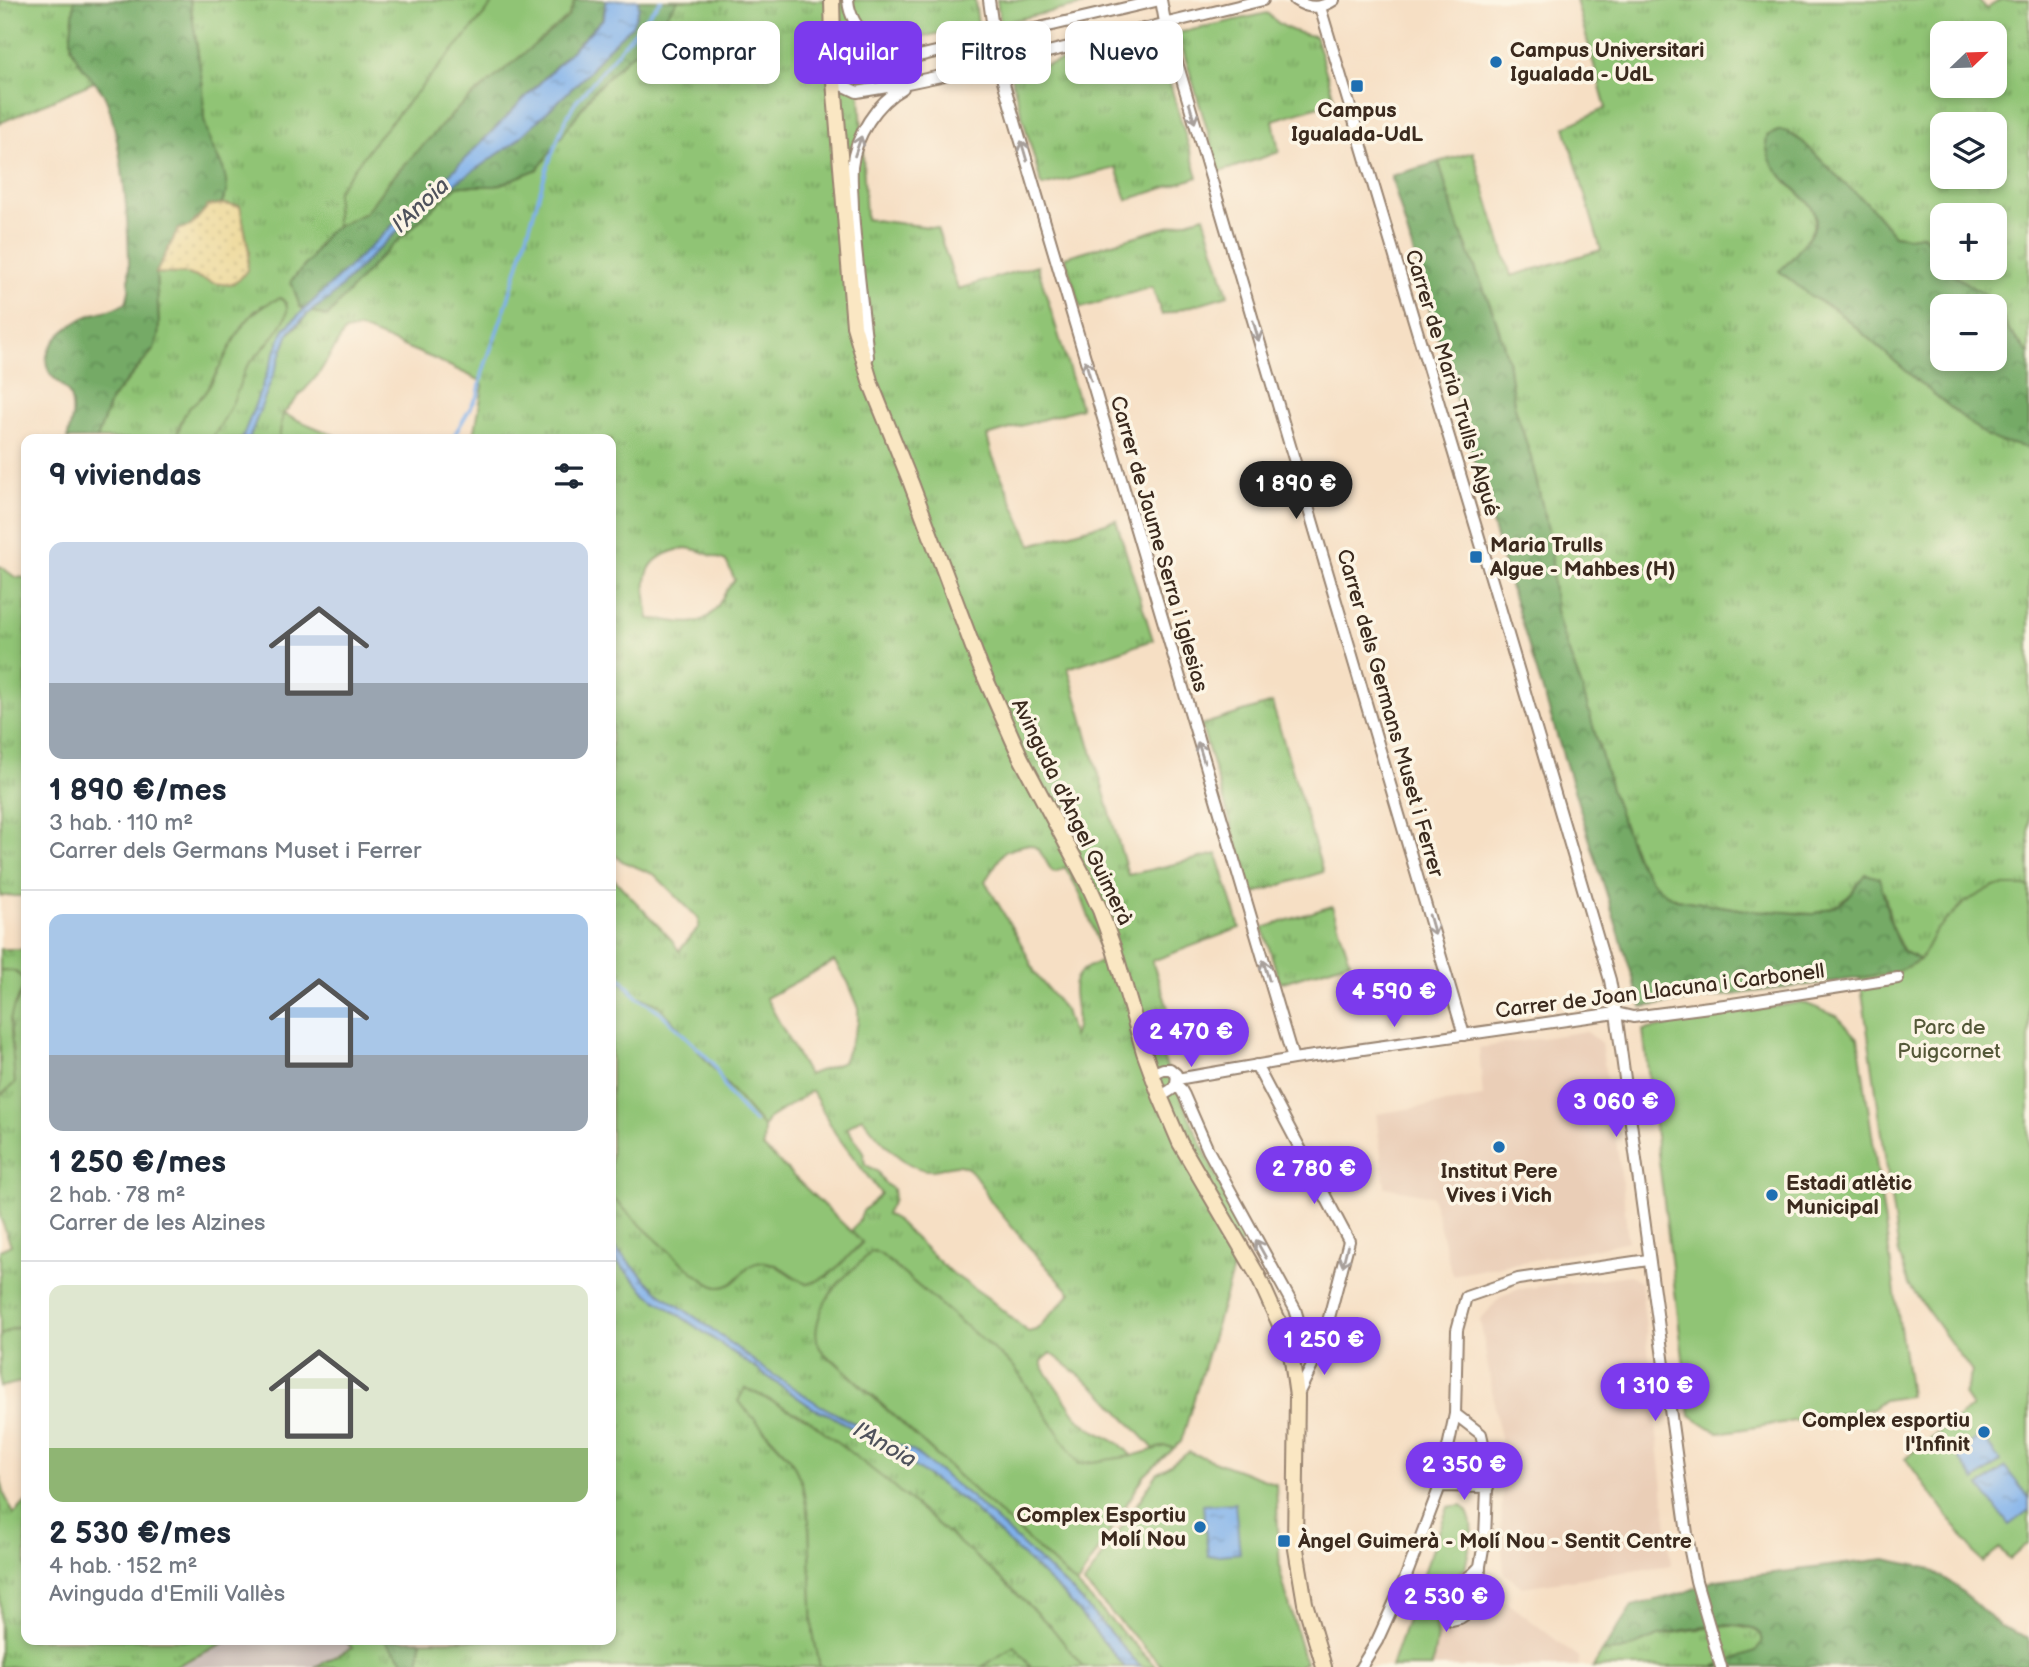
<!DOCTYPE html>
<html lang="es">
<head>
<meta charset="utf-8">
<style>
	body { margin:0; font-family:"Balsamiq Sans",sans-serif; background:#f2f2f3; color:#1f2937; height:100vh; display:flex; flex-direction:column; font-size:26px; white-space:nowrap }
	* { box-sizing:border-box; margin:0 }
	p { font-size:23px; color:#747a83 }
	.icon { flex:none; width:38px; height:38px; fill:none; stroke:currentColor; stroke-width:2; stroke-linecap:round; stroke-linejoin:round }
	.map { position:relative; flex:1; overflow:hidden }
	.sheet { position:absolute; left:21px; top:434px; width:595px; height:1211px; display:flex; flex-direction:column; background:#fff; border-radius:14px; box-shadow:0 4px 10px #0003 }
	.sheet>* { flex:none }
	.guide { position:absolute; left:637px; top:21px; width:665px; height:63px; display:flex; gap:14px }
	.needle { width:46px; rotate:67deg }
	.fabs { position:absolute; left:1930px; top:21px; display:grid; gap:14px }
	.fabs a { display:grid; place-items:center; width:77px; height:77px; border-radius:14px; background:#fff; box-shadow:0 4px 10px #0003; font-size:35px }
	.price { position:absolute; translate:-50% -60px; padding:0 16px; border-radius:24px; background:#7c3aed; color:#fff; font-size:23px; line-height:46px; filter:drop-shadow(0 2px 4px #0008) }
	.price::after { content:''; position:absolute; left:50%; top:42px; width:21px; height:16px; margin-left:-10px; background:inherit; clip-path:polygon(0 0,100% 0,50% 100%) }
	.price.current { background:#222; color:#fff }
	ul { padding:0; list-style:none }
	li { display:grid; align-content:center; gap:14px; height:371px; padding:0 28px }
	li+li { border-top:2px solid #e0e1e3 }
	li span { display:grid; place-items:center; height:217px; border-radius:14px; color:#555 }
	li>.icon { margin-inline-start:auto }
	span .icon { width:126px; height:126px; fill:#fffc; stroke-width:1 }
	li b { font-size:30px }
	h2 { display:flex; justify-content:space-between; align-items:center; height:84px; padding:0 28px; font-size:30px }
	.chip { padding:0 24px; border-radius:14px; background:#fff; box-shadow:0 4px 10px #0003; font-size:24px; line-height:63px }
	.chip.current { background:#7c3aed; color:#fff }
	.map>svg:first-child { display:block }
	.built { fill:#eaceb7 }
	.industrial { fill:#cec1ba }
	.grass { fill:url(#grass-tufts); stroke:#66774a; stroke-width:2; fill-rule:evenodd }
	.forest { fill:url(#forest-crowns); stroke:#586a42; stroke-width:2; fill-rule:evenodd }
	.sand { fill:url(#sand-dots); stroke:#94825e; stroke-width:2 }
	.green { fill:#90c475; stroke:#66774a; stroke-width:2 }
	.water { fill:url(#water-ripples); stroke:#5d6e84; stroke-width:2 }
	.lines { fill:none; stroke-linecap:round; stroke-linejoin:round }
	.stream { stroke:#7fb1eb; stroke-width:3.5 }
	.street-casing { stroke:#988471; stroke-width:14 }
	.secondary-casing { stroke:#988471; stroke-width:18 }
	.street { stroke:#fff; stroke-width:10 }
	.secondary { stroke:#fae7c3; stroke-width:14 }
	.oneway { stroke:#a79f9a }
	.poi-dot { fill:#1f6fb2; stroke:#fcf5e5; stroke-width:2.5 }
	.labels { text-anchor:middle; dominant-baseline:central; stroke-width:7; stroke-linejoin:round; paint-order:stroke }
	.poi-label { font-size:21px; font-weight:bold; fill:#3b2a1e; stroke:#fcf5e5; text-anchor:start }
	.street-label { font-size:21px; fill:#3b2a1e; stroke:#fcf5e5 }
	.park-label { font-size:21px; fill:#545838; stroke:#fcf5e5 }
	.water-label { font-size:23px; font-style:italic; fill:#4f525c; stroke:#fcf5e5 }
</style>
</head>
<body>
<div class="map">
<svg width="2029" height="1667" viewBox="0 0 2029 1667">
	<defs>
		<pattern id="grass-tufts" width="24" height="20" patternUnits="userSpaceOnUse" patternTransform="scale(1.75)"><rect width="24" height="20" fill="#90c475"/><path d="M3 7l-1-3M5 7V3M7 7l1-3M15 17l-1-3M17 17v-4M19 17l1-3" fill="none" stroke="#779f5f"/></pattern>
		<pattern id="forest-crowns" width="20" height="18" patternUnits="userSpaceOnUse" patternTransform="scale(1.75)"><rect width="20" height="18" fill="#74aa66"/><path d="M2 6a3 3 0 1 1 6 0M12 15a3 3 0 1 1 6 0" fill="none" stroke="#608b53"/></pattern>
		<pattern id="sand-dots" width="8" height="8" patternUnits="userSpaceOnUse" patternTransform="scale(1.75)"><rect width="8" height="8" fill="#eeda9e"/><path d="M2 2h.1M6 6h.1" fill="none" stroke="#cdbb88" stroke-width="1.8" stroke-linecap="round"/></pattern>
		<pattern id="water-ripples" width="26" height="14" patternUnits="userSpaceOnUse" patternTransform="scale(1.75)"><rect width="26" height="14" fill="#7fb1eb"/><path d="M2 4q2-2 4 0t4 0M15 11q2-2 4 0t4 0" fill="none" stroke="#6990be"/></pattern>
	</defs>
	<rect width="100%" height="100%" fill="#fcf5e5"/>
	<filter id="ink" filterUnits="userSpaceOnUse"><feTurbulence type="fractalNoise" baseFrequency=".0143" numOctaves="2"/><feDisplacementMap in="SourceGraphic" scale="14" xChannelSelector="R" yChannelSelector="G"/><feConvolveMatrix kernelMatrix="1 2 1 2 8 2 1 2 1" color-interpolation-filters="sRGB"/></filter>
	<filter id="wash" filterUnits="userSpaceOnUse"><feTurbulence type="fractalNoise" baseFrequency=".00686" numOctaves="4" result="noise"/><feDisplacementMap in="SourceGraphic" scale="28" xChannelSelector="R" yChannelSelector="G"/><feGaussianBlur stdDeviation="1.57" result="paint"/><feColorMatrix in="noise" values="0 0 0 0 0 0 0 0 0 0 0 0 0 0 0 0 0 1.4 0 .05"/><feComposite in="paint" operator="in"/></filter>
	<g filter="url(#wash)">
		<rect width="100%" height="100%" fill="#f6dfc4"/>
		<path class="built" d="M1586,1031L1601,1043L1622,1181L1628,1241L1589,1250L1452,1275L1432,1196L1385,1187L1376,1114L1483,1097L1479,1048Z
			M1630,1275L1641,1283L1671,1565L1522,1587L1504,1573L1501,1534L1503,1456L1480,1320L1501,1296L1519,1289Z
			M1498,1601L1507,1602L1578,1657L1579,1667H1432L1437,1636Z"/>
		<path class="industrial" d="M230,1640H345L352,1647L315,1667H174Z"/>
		<path class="grass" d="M0,0H74L75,12L71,47L94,82L0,123Z
			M190,0H495L484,15L337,191L336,227L320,242L309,261L291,281L300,307L305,309L284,329L242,439H211L229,410L246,366L266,345L286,317L287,312L263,305L254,312L242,327L205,393L185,414L180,424L177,439H97L111,400L154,349L158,337L159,324L156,273L188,274L214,283L249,252L240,206L221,204L227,192L223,168L211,145L204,120L203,88Z
			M678,0H975L978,25L858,51L866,219L937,228L958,289L1037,265L1081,408L987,436L992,455L1031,545L1116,520L1153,640L1068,668L1128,875L1217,854L1240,928L1152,961L1182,1049L1162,1056L1243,1236L1181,1442L1174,1448L1166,1446L1154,1449L1102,1393L1051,1353L1042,1361V1366L1074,1413L1082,1422L1095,1431L1120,1444L1132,1456L1079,1465L1014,1367L880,1254L871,1252L858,1267L848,1274L825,1355L834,1361L1077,1585L1156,1667H1141L1075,1594L971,1497L916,1453L883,1439L821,1406L766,1370L702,1322L657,1291L611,1244V1196L670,1251L706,1282L716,1287L736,1279L753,1263L764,1262L775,1265L795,1278L827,1277L862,1243L851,1232L860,1219L863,1211L881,1194L835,1133L812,1091L768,1119L764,1128L659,1005L633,994L611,971V876L672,940L679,951L699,927L698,918L655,875L622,861L611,852V439H469L475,431L483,386L479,380L437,360L359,328L345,331L318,375L283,414L279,439H249L287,336L311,311L327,316L378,259L457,186H496L538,169L594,91L628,57L638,50L654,32ZM686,548L697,550L726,561L735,580C725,589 722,602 713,612C696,632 671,618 649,619C643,580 640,556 686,548ZM1024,845C1041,843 1044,861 1052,871L1056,872L1065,867L1080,893L1105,961C1051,974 1087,1005 1073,1037L1065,1010L1036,975L1023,947L985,881L1004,852ZM834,961L848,982L858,1006V1023L843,1062L808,1075L766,998ZM862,1117C876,1135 903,1169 928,1170C943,1171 955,1159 969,1169C979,1177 985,1194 993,1204C1018,1235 1044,1265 1071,1293L1036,1330L1028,1332L988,1298L949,1271L895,1219L886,1214L894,1199L893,1189L884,1183L878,1172L865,1164L863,1152L847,1128Z
			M1576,0H1978L1986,9L2000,0H2029V354L2010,332L1998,309L1990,298L1955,277L1944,268H1995V215H1942V265L1933,244L1923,235L1908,237L1894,235L1867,203L1845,184L1803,142L1792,134L1778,131L1767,136C1765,146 1768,154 1773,162C1777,168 1780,175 1785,180C1794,190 1805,197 1812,208C1825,227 1792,258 1780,271L1812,297L1836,310L1920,383L1974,426L2011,444L2029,448V886H1994L1936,930L1920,960L1904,951L1893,931L1884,891L1858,884L1850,895L1840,904L1814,914L1746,910L1676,899L1665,893L1654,884L1636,858L1612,793L1583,691L1564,639L1556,611L1553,584L1551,543L1531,458L1514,404L1508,360L1495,317L1455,218L1439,162L1473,152L1511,276L1601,250L1565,127L1606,108ZM1942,33H1995V86H1942ZM1942,124H1995V177H1942Z
			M1267,13C1280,27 1296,34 1315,36L1335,101L1273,120L1279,152L1220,172L1178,33Z
			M1147,39L1155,41L1158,44L1198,177L1127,200L1116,168L1042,186L1011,76L1014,73Z
			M1204,216L1228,295L1162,315L1152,287L1081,308L1065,257Z
			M0,566L15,577L26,578V896H0Z
			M1272,703L1323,872L1252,894L1201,725Z
			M1332,906L1350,961L1280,983L1263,928Z
			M0,949H26V982L15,971L0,970Z
			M26,984V1325L12,1329L0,1336V1250L11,1245L0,1217V1096L15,1082L10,1019L13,1009Z
			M611,1256L647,1293L813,1408L830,1415L900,1457L967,1503L1065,1596L1125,1667H1083L1051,1627L998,1576L808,1419L746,1388L763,1430L791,1459L802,1483L809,1520L813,1632L820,1667H419L421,1640H611Z
			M0,1477L5,1496L14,1514L26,1502V1640H230L174,1667H0Z
			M1730,1626C1744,1627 1779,1630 1755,1651L1714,1667H1593L1602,1652L1623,1650L1658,1636L1690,1630Z
			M345,1640H384L410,1667H315L352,1648Z
			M1015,1646L1031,1667H981Z"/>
		<path class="forest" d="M74,0H190L203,88L204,119L211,145L223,168L226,180L227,192L221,204L208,206L191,226L178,230L156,273L159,324L158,337L154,349L111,399L97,439H67C71,424 75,411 70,396C67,387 58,383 52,376C35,354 61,331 80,320C94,311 111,312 126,303L129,291C130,239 125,168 112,118C110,110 107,100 103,93C93,79 78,65 72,48C68,37 75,14 74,0Z
			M575,0H606L602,19L452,172L437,183L305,309L300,307L291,281L309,261L327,233L345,221L365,213L389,181L459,107L568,17Z
			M638,0H678L654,32L638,50L628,57L594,91L538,169L496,186H457L378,259L327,317L311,311L329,299L374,253L432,199L514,143L587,74L606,50L632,26L639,8Z
			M1778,131H1785L1803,142L1845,184L1867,203L1894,235L1908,237L1922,235L1933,244L1942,268L1990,298L1998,309L2010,332L2029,354V448L1998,441L1985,435L1920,383L1836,310L1812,297L1779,271C1789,263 1797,253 1805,242C1810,235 1817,227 1816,218C1814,194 1760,175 1767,136ZM1995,306V359H1942V306Z
			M1439,162L1455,218L1495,317L1508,360L1514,404L1531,458L1551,543L1553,584L1556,611L1564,639L1583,691L1612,793L1636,858L1654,884L1665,893L1676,899L1746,910L1787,912L1801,914H1814L1840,904L1850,895L1866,874L1879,878C1886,897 1891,941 1905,952C1909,955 1916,957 1920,960L1897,972L1860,978L1642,1007L1510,586L1391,176Z
			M1885,1559L1928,1568L1956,1586L2000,1626L2029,1638V1667H1714L1755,1651C1761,1646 1766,1640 1759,1633C1744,1617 1679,1630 1659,1636C1647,1640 1636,1646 1624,1650C1617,1652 1609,1651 1602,1652L1632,1606L1683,1593L1716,1580Z
			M384,1640H421L419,1667H410Z"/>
		<path class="sand" d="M221,204L240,206L249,252L247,270L239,280L230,285L214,283L188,274L156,273L178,230L191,226L208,206Z"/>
		<path class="green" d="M495,0H575L568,17L459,107L389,181L365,213L336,227L337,191L378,137L484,15Z
			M997,0H1106L1000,23Z
			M280,298C306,312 254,355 246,368C242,374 241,382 238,389C232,406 223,422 213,437L211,439H177C180,426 182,415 192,405C196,401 201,398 204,394C230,359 234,314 280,298Z
			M283,414L343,439H279Z
			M1994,886H2029V1542L2010,1559L1999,1548L1982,1563L1905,1458L1972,1407L1964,1395L1972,1372L1909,1285L1899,1254L1860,978L1897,972L1920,960L1936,930L1965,902Z
			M0,970L15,971L26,982L13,1009L10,1019L15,1083L0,1096Z
			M611,971L633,994L659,1005L764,1128L763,1147L862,1242C845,1259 830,1280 806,1284C795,1278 785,1269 774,1264C743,1253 742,1289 718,1287C701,1285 627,1212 611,1196Z
			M1802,1002L1837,1016L1858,1038L1910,1396L1884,1400L1872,1409L1718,1433L1690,1415L1643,1030Z
			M872,1251L880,1254L1014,1367L1079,1464L1132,1456L1166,1446L1174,1448L1144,1476L1077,1585L835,1361C828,1357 822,1353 819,1346C811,1330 823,1303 833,1290C844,1275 859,1265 872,1251Z
			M26,1325V1381L0,1387V1336L12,1329Z
			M745,1388L808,1419L888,1482L998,1576L1051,1627L1083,1667H1031L1015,1646L981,1667H820L813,1632L809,1520L802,1483L791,1459L738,1401Z
			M1189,1452L1276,1484L1280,1571L1305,1663L1296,1667H1163L1084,1584L1157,1474Z
			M1462,1505C1479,1523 1469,1546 1465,1569L1442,1585L1433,1607L1437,1636L1432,1667H1391L1406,1622L1448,1507Z"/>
		<path class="water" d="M606,0H638L639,7L632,26L606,50L587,74L514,143L432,199L374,253L329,299L311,311L290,331L249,439H242L284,329L437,183L452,172L601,21L604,17Z
			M611,1244L657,1291L702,1322L766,1370L821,1406L883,1439L913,1451L971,1497L1075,1594L1141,1667H1125L1065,1596L967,1503L900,1457L830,1415L813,1408L647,1293L611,1256Z
			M1981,1435L2000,1461L1975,1481L1956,1455Z
			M2005,1467L2029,1498V1510L2009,1525L1980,1486Z
			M1235,1503L1240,1553L1208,1556L1203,1505Z"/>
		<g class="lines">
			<path class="stream" d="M452,439L478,395L483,371L508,300L547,168L563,125L574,104L661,0
				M611,967L636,996L659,1011L712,1062L730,1096L754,1122"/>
		</g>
	</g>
	<g filter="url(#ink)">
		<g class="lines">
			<g class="street-casing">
				<path id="street" d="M848,0C851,35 882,47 910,58
					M989,0L998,64L1293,1059
					M1161,0L1165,22L1464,1035
					M1295,0C1308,9 1321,9 1334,0
					M1320,7L1496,594L1610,980L1616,1013L1688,1541L1696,1581L1721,1667
					M834,81L857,92L893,86L998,64L1263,0
					M834,81L866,70L910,58L1160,0
					M868,357C863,308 856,259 853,210C853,196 851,181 852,167C855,136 877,102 903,88
					M1256,1065L1349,1241L1325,1333L1309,1355L1305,1357
					M1151,1074L1163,1069H1170L1176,1074C1179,1087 1171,1091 1160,1096
					M1177,1079L1293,1059L1616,1013L1633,1017L1732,1004L1898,978
					M1175,1088H1180L1184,1095L1208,1150L1295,1309L1312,1366L1297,1396
					M1455,1414L1481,1434L1488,1465L1485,1537L1480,1566L1479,1593L1469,1612L1460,1618L1452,1620L1446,1608C1446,1580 1467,1585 1480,1566
					M1440,1486L1488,1487
					M1361,1667L1377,1641L1405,1579L1440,1486L1455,1414L1457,1330L1466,1297L1518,1279L1648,1260"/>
			</g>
			<g class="secondary-casing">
				<path id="secondary" d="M832,0L834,81L854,326L871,384L911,483L980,666L1021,758L1089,886L1100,910L1114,949L1144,1052L1160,1096L1180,1143L1258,1276L1286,1338L1292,1360L1297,1396L1295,1543L1305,1603L1324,1667"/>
			</g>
			<use href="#street" class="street"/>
			<use href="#secondary" class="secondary"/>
		</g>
		<defs><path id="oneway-shaft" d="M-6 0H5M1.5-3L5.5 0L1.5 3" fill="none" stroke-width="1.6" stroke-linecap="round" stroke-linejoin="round" transform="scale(1.75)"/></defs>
		<g class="oneway">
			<use href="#oneway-shaft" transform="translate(1192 113) rotate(74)"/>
			<use href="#oneway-shaft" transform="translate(858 146) rotate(-71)"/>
			<use href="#oneway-shaft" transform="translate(1024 151) rotate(-106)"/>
			<use href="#oneway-shaft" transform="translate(1256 331) rotate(74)"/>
			<use href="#oneway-shaft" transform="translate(1088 370) rotate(-106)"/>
			<use href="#oneway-shaft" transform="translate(1201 752) rotate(-107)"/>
			<use href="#oneway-shaft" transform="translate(1432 925) rotate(74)"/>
			<use href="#oneway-shaft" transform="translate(1266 970) rotate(-107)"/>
			<use href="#oneway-shaft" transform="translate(1261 1249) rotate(-119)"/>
			<use href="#oneway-shaft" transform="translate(1345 1256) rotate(104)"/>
		</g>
	</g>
	<g class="poi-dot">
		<circle cx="1496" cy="62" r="7"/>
		<rect x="1350" y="79" width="14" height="14" rx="3.5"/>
		<rect x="1469" y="550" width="14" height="14" rx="3.5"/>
		<circle cx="1499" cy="1147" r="7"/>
		<circle cx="1772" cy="1195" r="7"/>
		<circle cx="1984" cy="1432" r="7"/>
		<circle cx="1200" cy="1527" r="7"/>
		<rect x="1277" y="1534" width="14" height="14" rx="3.5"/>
	</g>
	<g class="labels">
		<g class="poi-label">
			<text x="1510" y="50">Campus Universitari<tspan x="1510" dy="24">Igualada - UdL</tspan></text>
			<text x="1357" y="110" text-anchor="middle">Campus<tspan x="1357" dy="24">Igualada-UdL</tspan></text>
			<text x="1490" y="545">Maria Trulls<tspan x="1490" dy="24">Algue - Mahbes (H)</tspan></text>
			<text x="1499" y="1171" text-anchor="middle">Institut Pere<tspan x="1499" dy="24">Vives i Vich</tspan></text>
			<text x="1786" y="1183">Estadi atlètic<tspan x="1786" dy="24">Municipal</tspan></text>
			<text x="1970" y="1420" text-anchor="end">Complex esportiu<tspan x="1970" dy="24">l'Infinit</tspan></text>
			<text x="1186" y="1515" text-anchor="end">Complex Esportiu<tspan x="1186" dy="24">Molí Nou</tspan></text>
			<text x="1298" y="1541">Àngel Guimerà - Molí Nou - Sentit Centre</text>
		</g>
		<g class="street-label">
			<text transform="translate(1452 383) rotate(73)">Carrer de Maria Trulls i Algué</text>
			<text transform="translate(1159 544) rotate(74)">Carrer de Jaume Serra i Iglesias</text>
			<text transform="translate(1390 713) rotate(74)">Carrer dels Germans Muset i Ferrer</text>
			<text transform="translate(1072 812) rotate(64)">Avinguda d'Àngel Guimerà</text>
			<text transform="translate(1660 991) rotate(-7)">Carrer de Joan Llacuna i Carbonell</text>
		</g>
		<g class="park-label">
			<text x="1949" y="1027">Parc de<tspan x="1949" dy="24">Puigcornet</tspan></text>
		</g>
		<g class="water-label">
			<text transform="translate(421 205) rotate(-43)">l'Anoia</text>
			<text transform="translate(885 1445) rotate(30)">l'Anoia</text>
		</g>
	</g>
</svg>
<div class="fabs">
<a><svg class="needle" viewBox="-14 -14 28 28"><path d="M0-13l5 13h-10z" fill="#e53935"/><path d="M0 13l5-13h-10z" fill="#747a83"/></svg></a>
<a><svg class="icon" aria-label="layers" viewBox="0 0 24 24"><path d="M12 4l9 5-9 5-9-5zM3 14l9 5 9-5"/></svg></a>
<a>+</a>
<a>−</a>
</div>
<b class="price current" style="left:1296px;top:521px">1 890 €</b>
<b class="price" style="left:1394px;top:1029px">4 590 €</b>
<b class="price" style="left:1191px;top:1069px">2 470 €</b>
<b class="price" style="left:1616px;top:1139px">3 060 €</b>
<b class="price" style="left:1314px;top:1206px">2 780 €</b>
<b class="price" style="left:1324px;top:1377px">1 250 €</b>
<b class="price" style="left:1655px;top:1423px">1 310 €</b>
<b class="price" style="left:1464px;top:1502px">2 350 €</b>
<b class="price" style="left:1446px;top:1634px">2 530 €</b>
<div class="guide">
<a class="chip">Comprar</a>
<a class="chip current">Alquilar</a>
<a class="chip">Filtros</a>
<a class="chip">Nuevo</a>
</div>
<section class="sheet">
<h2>9 viviendas<svg class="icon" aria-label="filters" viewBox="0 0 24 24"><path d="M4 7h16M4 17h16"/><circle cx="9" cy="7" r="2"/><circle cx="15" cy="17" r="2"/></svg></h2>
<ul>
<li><span style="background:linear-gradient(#c9d6e8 65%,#9aa5b1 0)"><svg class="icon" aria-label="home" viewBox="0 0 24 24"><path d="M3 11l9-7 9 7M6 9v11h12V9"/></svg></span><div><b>1 890 €/mes</b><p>3 hab. · 110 m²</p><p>Carrer dels Germans Muset i Ferrer</p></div></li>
<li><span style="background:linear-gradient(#a9c7e8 65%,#9aa5b1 0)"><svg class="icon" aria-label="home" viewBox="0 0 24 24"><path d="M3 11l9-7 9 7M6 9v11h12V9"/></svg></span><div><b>1 250 €/mes</b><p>2 hab. · 78 m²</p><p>Carrer de les Alzines</p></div></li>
<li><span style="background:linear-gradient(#dfe7d0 75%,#8fb573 0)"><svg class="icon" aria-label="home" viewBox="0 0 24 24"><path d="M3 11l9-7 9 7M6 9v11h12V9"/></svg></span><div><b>2 530 €/mes</b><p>4 hab. · 152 m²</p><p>Avinguda d'Emili Vallès</p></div></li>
</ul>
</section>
</div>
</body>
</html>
